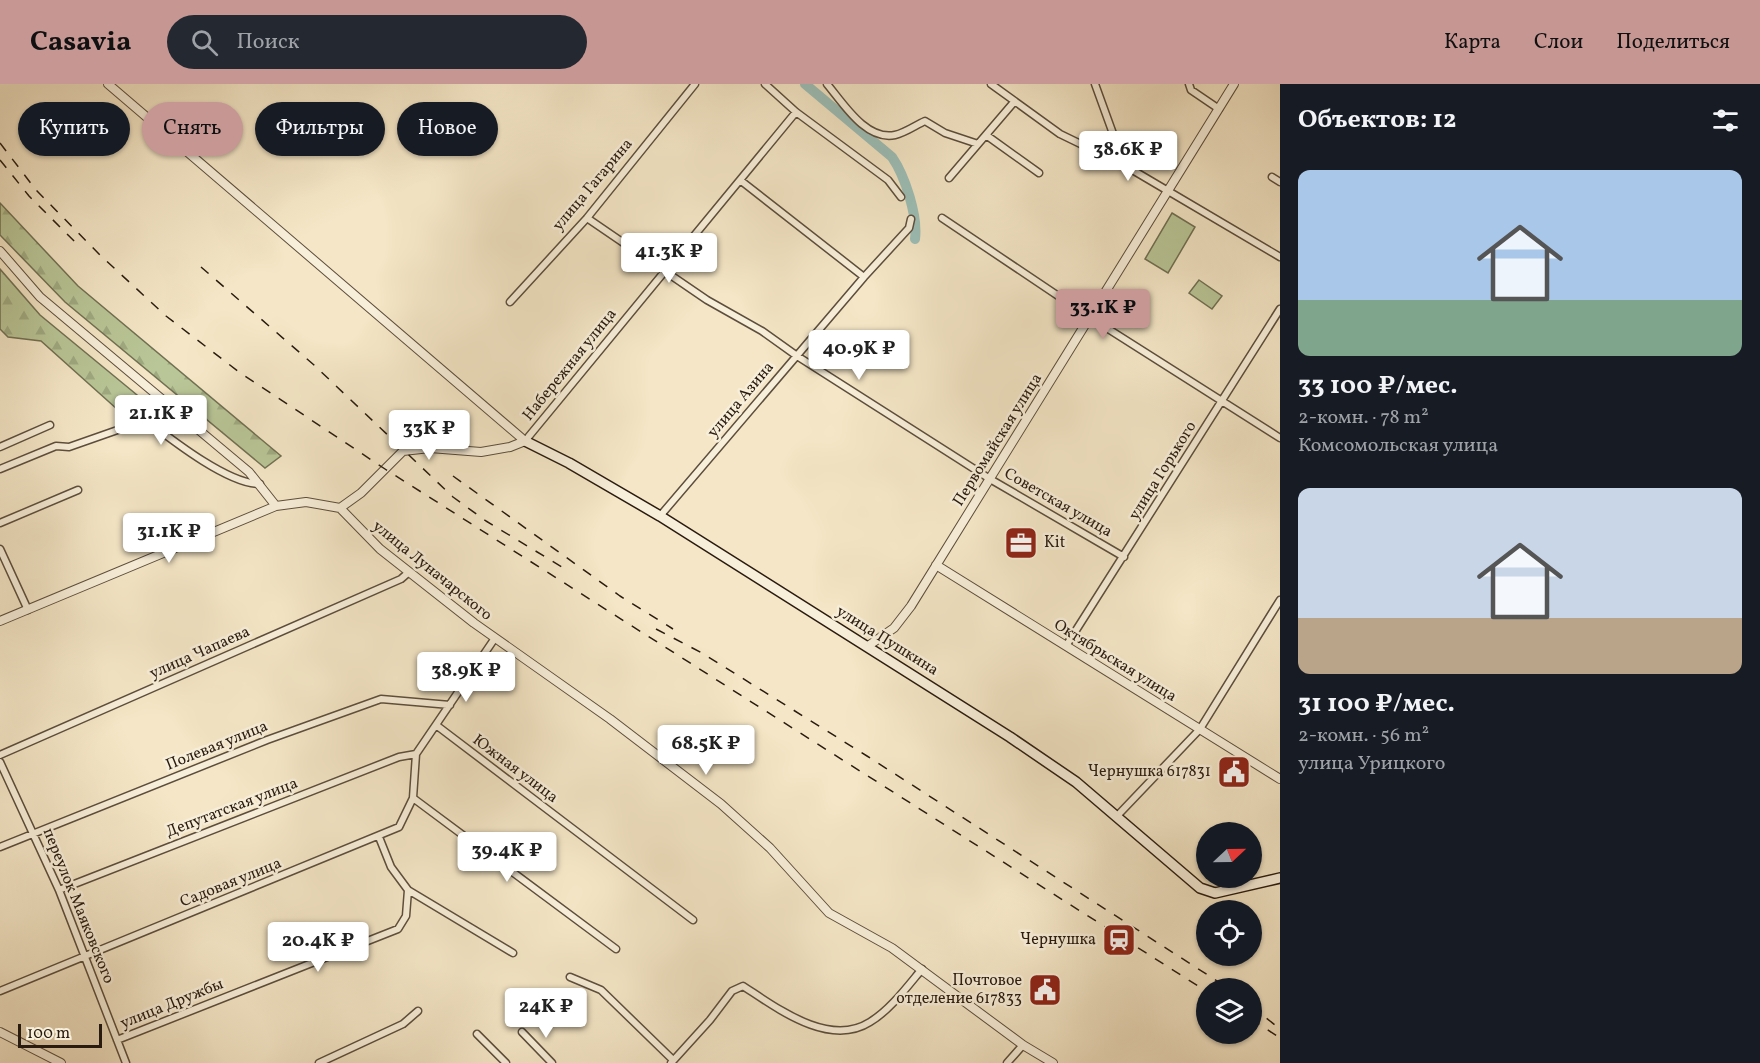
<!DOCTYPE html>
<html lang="ru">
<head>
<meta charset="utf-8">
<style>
	body { margin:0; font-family:Vollkorn,serif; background:#242831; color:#f1f3f6; height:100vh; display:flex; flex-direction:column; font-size:22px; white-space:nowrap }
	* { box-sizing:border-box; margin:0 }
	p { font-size:20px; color:#9ea1a6 }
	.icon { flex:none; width:33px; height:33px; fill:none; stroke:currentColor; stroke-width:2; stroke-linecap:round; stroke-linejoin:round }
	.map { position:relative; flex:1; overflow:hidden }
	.panel { display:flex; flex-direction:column; background:#171b24; width:480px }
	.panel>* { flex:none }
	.hud { position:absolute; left:18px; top:18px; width:570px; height:54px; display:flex; gap:12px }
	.needle { width:39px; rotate:68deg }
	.controls { position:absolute; left:1196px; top:738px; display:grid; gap:12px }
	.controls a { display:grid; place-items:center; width:66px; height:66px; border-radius:50%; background:#171b24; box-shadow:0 2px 4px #0004; font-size:30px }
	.scale { position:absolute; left:18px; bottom:15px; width:84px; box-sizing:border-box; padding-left:6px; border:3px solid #291b0f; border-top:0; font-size:16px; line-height:21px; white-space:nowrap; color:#291b0f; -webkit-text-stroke:4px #f8efda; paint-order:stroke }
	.price { position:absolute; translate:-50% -51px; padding:0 14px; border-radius:6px; background:#fff; color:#222; font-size:20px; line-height:39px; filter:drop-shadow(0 2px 3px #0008) }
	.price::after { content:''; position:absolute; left:50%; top:36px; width:18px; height:14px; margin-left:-9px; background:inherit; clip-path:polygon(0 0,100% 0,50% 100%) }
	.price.on { background:#c59692; color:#111 }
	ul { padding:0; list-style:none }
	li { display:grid; align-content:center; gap:12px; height:318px; padding:0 18px }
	li span { display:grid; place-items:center; height:186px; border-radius:12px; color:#555 }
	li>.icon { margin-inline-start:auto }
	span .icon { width:108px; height:108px; fill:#fffc; stroke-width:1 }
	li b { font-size:26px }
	h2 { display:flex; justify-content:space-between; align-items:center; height:72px; padding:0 18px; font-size:26px }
	.tag { padding:0 21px; border-radius:27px; background:#171b24; box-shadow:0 2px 4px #0004; font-size:21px; line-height:54px }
	.tag.on { background:#c59692; color:#111 }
	header { display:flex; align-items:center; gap:36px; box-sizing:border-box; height:84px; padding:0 30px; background:#c59692; color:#111 }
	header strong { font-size:28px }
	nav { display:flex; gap:33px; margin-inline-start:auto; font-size:21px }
	.search { width:420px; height:54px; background:#242831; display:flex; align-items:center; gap:15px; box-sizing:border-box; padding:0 21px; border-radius:33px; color:#9ea1a6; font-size:22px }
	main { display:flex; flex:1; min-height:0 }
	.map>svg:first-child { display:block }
	.forest { fill:url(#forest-firs); stroke:#717053; stroke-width:1.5 }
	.pitch { fill:#b9c697; stroke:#717053; stroke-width:1.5 }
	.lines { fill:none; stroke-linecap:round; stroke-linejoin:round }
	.river { stroke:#9cbfb8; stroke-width:10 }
	.minor-casing { stroke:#5c4e3d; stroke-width:9 }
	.tertiary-casing { stroke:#5c4e3d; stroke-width:10 }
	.secondary-casing { stroke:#291b0f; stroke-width:12 }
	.minor { stroke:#f8efda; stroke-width:6 }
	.tertiary { stroke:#f8efda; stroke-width:8 }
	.secondary { stroke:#f8efda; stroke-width:9 }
	.rail { stroke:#291b0f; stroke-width:1.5; stroke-dasharray:10 10; stroke-linecap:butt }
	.labels { text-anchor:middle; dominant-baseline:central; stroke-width:5; stroke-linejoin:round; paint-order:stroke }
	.street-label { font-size:16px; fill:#291b0f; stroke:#f8efda }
	.poi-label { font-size:16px; fill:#291b0f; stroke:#f8efda; text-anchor:end }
</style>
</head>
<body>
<header>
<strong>Casavia</strong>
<div class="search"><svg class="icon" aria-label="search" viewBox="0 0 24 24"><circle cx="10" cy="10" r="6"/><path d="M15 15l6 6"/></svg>Поиск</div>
<nav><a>Карта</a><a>Слои</a><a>Поделиться</a></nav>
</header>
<main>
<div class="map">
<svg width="1280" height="979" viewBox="0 0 1280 979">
	<defs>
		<pattern id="forest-firs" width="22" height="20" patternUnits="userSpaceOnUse" patternTransform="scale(1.5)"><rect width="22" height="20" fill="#b9c697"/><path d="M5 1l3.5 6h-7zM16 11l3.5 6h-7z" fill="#9faa81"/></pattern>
	</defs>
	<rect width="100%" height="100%" fill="#f4e6c6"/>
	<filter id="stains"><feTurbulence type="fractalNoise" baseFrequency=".00333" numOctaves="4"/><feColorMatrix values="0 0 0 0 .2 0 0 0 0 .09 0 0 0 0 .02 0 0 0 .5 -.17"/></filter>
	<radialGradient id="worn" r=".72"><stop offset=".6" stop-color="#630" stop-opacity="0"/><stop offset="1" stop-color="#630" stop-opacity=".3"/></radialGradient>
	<path class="forest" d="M0,119L78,202L281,372L265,384L65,218L0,151Z
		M0,185L40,231L148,320L118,326L41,257L8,253L0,245Z"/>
	<path class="pitch" d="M1172,129L1195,143L1168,189L1145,175Z
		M1199,196L1222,212L1212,225L1189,209Z"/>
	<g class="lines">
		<path class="river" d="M805,0L892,73C905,92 918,132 915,155"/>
		<g class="minor-casing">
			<path id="minor" d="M765,0L796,28L888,96L901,113
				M827,0C843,19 866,57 895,51C905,49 916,41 925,37L945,49L978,60
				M991,0L1060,50L1124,81L1280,173
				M1095,0L1124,80
				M1189,0L1191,6L1219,25
				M986,51L1039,89
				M1272,93L1280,98
				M949,94L1014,18
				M740,96L864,193
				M587,134L707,216L762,247L797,272L990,395L1124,473
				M942,134L1091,234L1280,354
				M510,218L587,134L695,0
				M525,357L796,28
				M0,363L50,341
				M0,385L56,362L69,363L146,336C172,356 228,400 260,400
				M660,432L864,193L909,144L911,135
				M0,439L78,406
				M0,465L28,526
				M1066,562L1280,225
				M436,641L693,836
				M0,671L401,495L409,488
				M0,678L59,806L126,979
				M413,714L616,865
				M1118,731L1200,645L1280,516
				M0,763L267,656L381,615L450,621
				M59,806L399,673L416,670
				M408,806L513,869
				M570,893L601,906L673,976
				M0,907L399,743L413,714L416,670L495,554
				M522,948L552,979
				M477,950L506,979
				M117,956L398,845L406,832L408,806L391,783L379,753
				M319,979L403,940L418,927
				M671,979L710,936L732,907L743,902C777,924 829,964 870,938C890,926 907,903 922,885
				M1007,979L1023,961"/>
		</g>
		<g class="tertiary-casing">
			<path id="tertiary" d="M108,0L525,357L510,363L481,368L430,364L403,367L361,409L340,424
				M0,167L40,213L249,388L276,422
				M340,424L380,465L474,539L610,635L721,720L770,764L829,829L892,864L1023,961L1053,979
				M936,481L1280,695
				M0,537L276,422L306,418L340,424
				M868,562L894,544L911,522L1234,0
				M0,948L61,979"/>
		</g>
		<g class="secondary-casing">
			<path id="secondary" d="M525,357L569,379L660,432L1010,653L1076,698L1200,804L1215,809L1280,794"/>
		</g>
		<use href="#minor" class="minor"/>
		<use href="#tertiary" class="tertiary"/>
		<use href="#secondary" class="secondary"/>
		<path class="rail" d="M0,59L36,106L100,171L166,232L239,288L385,385L1206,907
			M0,76L29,112L77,160
			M201,183L314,281L453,413L486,437L562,483
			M453,392L620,512L673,545
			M656,545L702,569L867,672L1228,904
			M1251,922L1280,945
			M1251,935L1277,952"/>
	</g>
	<defs>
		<g id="office-square" transform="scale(1.725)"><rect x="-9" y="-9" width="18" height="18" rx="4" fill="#8f2418" stroke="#f8efda"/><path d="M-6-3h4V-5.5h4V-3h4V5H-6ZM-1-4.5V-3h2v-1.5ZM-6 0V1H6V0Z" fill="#fff"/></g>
		<g id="civic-square" transform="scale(1.725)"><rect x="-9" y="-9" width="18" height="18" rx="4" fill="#8f2418" stroke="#f8efda"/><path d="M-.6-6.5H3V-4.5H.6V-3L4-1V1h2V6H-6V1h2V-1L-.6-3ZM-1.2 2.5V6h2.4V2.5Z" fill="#fff"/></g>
		<g id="station-square" transform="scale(1.725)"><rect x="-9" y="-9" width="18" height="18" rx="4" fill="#8f2418" stroke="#f8efda"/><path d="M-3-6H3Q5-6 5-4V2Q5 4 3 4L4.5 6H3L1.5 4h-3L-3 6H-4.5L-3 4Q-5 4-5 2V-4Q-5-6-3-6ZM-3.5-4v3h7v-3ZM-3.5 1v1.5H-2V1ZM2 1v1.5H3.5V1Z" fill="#fff"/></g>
	</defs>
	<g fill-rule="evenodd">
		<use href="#office-square" x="1021" y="459"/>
		<use href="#civic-square" x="1234" y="688"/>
		<use href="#station-square" x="1119" y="856"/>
		<use href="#civic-square" x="1045" y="906"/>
	</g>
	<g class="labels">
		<g class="street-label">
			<text transform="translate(593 101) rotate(-50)">улица Гагарина</text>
			<text transform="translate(570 281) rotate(-51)">Набережная улица</text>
			<text transform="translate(741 316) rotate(-50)">улица Азина</text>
			<text transform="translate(998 356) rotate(-58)">Первомайская улица</text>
			<text transform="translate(1163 387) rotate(-58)">улица Горького</text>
			<text transform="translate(1058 419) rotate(30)">Советская улица</text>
			<text transform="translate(432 487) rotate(39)">улица Луначарского</text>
			<text transform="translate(887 557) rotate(32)">улица Пушкина</text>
			<text transform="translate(200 569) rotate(-24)">улица Чапаева</text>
			<text transform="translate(1115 577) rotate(32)">Октябрьская улица</text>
			<text transform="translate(217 662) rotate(-22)">Полевая улица</text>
			<text transform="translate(515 685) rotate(37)">Южная улица</text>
			<text transform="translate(232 724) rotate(-21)">Депутатская улица</text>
			<text transform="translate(231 799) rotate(-22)">Садовая улица</text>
			<text transform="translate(78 822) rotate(68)">переулок Маяковского</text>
			<text transform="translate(172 920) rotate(-22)">улица Дружбы</text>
		</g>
		<g class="poi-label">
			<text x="1044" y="459" text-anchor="start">Kit</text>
			<text x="1211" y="688">Чернушка 617831</text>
			<text x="1096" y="856">Чернушка</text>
			<text x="1022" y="897">Почтовое<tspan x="1022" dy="18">отделение 617833</tspan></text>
		</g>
	</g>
	<rect width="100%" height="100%" filter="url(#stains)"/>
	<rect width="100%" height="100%" fill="url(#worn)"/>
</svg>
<div class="controls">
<a><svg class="needle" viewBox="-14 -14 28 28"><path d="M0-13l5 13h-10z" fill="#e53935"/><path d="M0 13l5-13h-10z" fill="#9ea1a6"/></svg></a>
<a><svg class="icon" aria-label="locate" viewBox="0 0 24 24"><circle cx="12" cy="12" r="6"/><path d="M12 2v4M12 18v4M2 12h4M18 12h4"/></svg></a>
<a><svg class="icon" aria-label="layers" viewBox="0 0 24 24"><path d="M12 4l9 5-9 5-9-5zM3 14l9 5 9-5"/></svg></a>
</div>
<div class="scale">100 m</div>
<b class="price" style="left:1128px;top:98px">38.6K ₽</b>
<b class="price" style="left:669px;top:200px">41.3K ₽</b>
<b class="price on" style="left:1103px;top:256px">33.1K ₽</b>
<b class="price" style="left:859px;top:297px">40.9K ₽</b>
<b class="price" style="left:161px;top:362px">21.1K ₽</b>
<b class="price" style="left:429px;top:377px">33K ₽</b>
<b class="price" style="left:169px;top:480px">31.1K ₽</b>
<b class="price" style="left:466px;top:619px">38.9K ₽</b>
<b class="price" style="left:706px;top:692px">68.5K ₽</b>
<b class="price" style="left:507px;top:799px">39.4K ₽</b>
<b class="price" style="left:318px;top:889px">20.4K ₽</b>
<b class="price" style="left:546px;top:955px">24K ₽</b>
<div class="hud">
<a class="tag">Купить</a>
<a class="tag on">Снять</a>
<a class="tag">Фильтры</a>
<a class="tag">Новое</a>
</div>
</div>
<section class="panel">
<h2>Объектов: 12<svg class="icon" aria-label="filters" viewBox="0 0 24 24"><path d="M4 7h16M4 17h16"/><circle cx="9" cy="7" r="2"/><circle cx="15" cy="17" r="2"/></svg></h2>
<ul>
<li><span style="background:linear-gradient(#a9c7e8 70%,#7fa58c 0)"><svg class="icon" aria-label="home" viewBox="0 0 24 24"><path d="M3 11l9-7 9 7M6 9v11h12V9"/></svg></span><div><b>33 100 ₽/мес.</b><p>2-комн. · 78 m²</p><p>Комсомольская улица</p></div></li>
<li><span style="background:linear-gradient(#c9d6e8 70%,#b9a48a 0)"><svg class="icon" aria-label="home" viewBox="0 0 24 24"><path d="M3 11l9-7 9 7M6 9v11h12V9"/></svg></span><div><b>31 100 ₽/мес.</b><p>2-комн. · 56 m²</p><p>улица Урицкого</p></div></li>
</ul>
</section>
</main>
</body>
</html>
